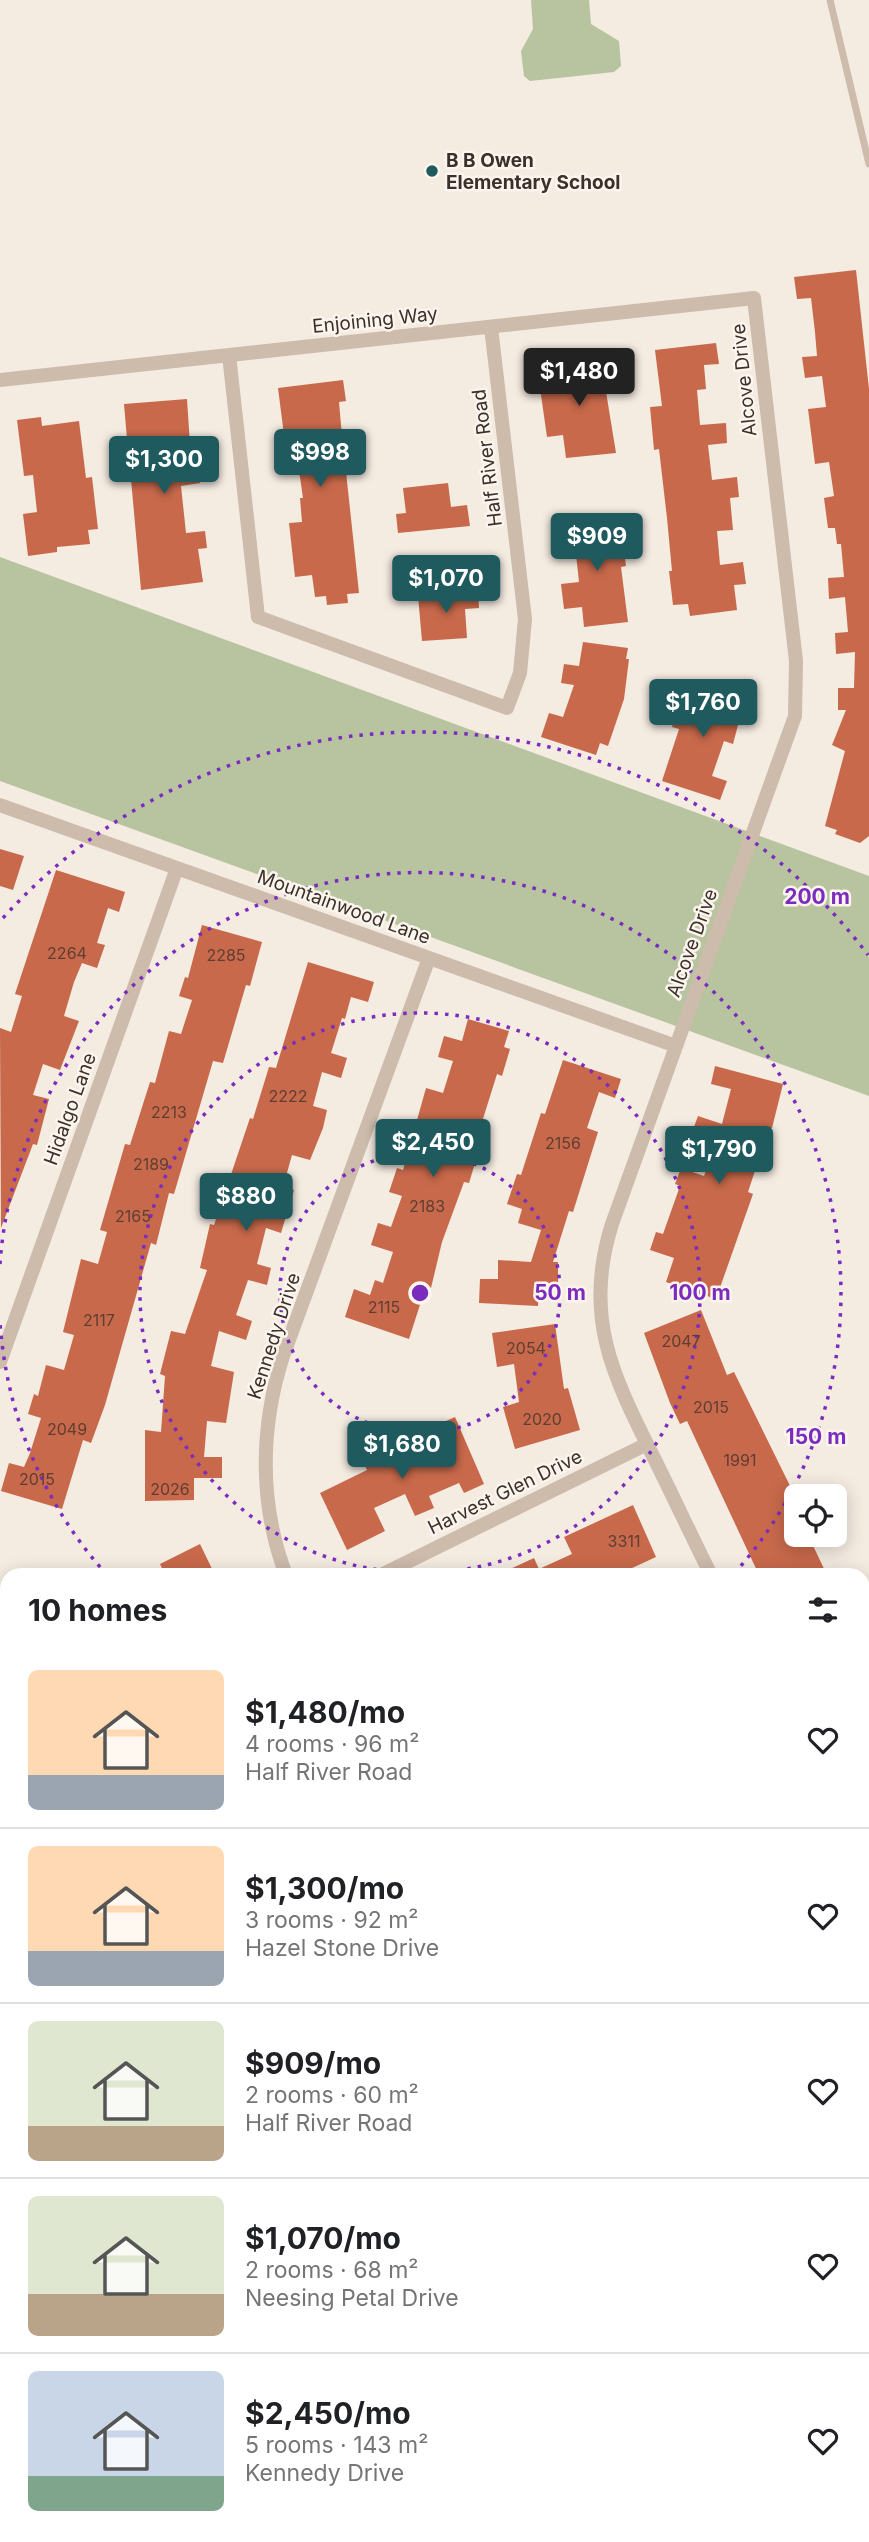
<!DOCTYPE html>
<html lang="en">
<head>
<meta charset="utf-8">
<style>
	body { margin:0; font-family:Inter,sans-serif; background:#f6f6f6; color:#202124; height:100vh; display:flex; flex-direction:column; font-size:26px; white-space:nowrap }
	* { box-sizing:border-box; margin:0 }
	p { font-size:23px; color:#757577 }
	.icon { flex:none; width:38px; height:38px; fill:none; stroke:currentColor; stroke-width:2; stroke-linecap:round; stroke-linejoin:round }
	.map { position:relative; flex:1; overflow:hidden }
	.details { position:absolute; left:0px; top:1568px; width:870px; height:975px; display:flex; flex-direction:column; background:#fff; border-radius:21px 21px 0 0; box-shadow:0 4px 18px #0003 }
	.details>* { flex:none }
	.buttons { position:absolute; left:784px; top:1484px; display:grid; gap:14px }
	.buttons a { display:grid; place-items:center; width:63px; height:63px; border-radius:10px; background:#fff; box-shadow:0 4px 18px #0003; font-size:35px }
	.price { position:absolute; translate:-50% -60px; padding:0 16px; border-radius:7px; background:#1f5a5e; color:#fff; font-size:23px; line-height:46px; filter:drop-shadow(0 2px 4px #0008) }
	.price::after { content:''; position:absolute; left:50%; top:42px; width:21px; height:16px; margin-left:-10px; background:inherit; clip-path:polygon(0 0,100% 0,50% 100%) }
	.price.on { background:#222; color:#fff }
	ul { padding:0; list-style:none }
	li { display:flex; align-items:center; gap:21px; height:175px; padding:0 28px }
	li+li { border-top:2px solid #e0e0e0 }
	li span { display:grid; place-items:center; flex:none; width:196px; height:140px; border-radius:10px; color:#555 }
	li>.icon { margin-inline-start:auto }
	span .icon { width:84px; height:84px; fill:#fffc; stroke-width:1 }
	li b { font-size:30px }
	h2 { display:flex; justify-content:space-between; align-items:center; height:84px; padding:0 28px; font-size:30px }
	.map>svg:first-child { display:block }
	.green { fill:#b8c4a0 }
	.building { fill:#c8694b }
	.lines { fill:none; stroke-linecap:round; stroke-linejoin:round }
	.lane { stroke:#cdbbac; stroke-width:7 }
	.street { stroke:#cdbbac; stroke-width:14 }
	.ring { fill:none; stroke:#7b2cbf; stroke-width:3.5; stroke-dasharray:3.5 7 }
	.poi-dot { fill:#1f5a5e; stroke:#fbf5ee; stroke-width:2.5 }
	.labels { text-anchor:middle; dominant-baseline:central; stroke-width:5; stroke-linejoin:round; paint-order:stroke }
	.number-label { font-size:16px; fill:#5e3e33 }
	.poi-label { font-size:19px; font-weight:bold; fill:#3b302b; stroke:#fbf5ee; text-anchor:start }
	.street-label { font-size:19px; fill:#3b302b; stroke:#fbf5ee }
	.centre { fill:#7b2cbf; stroke:#fbf5ee; stroke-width:3.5 }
	.ring-label { font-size:21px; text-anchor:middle; font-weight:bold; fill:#7b2cbf; stroke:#fbf5ee; stroke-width:5; stroke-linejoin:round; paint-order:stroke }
</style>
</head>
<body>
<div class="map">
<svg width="869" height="2542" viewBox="0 0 869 2542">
	<rect width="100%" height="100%" fill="#f4ebe1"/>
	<path class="green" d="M531,0H589L591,24L619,41L621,66L614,72L530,81L524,76L521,51L533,29Z
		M0,557L869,876V1096L0,781Z"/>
	<path class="building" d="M856,270L869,389V836L860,843L835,834L837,830L825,826L845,751L832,745L846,710H838V688H854L855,652L836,654L835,633L848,632L845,597L829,599L828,578L844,577L841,544H837L835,528H828L824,498L834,496L829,462L815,464L808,409L826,407L822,376L805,378L802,357L817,356L815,332L811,298L797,299L794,277Z
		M716,343L719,364L704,365L706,389L697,390L700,425L726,423L727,443L708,445L712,480L737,477L739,497L730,498L733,530L717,531L720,565L743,562L746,584L734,585L737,610L690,616L688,604L673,605L669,571H672L667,518L659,449L654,450L650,407L662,406L655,350Z
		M600,355L616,453L566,458L563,435L547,437L540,388L556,385L553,361Z
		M343,380L346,401L339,402L341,425L359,593L347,594L348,603L327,605L326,596L315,597L312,575L295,577L289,523L302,522L300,498H303L298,463L283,465L281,444L285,443L278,388Z
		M187,399L191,460H197L200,483L181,486L186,533L205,531L207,548L198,549L203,582L141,590L130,468L153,465L150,437L127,439L124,404Z
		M41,417L42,426L79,421L86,478L92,477L98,529L88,530L90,544L57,547V552L28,556L23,514L37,512L33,475L24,476L17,420Z
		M448,483L451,507L467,505L470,526L398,533L396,514L406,513L403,488Z
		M620,520L626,566L621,567L628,622L584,627L582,607L564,609L561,584L579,582L575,545L559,547L557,528Z
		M478,591L479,608L465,609L467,638L422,641L418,596Z
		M583,642L628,648L626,659H629L624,699L608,746L600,743L596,755L541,737L549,713L563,717L574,685L561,683L564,664L579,666Z
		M703,683L746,695L733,744L724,741L712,776L727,781L720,800L662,781L679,729L672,727L682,692L699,697Z
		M0,849L24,856L13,890L0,886Z
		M56,870L125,892L119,912L108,908L97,943L105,945L97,968L82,963L74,982L64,1016L79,1021L60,1070L43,1064L33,1095L49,1099L37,1145L33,1144L1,1228L0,1028L11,1032L22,996L15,994Z
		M202,925L262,942L250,986L246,985L223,1063L213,1061L174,1194L169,1193L156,1245L151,1243L105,1405L91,1443L83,1440L62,1509L1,1491L9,1463L24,1467L30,1453L41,1418L28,1414L34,1394L38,1396L46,1365L64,1370L74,1335L63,1332L81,1259L98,1264L107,1232L100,1230L125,1144L130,1145L150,1082L155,1083L169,1031L181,1034L192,1000L179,996L185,977L188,978Z
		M308,962L374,982L368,1002L351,997L345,1019L342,1018L331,1053L347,1058L341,1078L322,1072L313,1106L327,1110L323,1128L310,1160L292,1155L283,1187L294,1190L281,1233L266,1228L257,1264L271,1268L267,1285L248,1280L236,1315L252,1321L246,1340L219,1331L211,1366L234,1372L226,1423L207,1421L204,1457H222V1478H194V1500L145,1501V1430L161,1432L165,1376L160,1374L171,1331L185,1334L207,1270L200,1268L210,1224L214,1225L250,1118L253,1119L269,1067L276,1068Z
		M468,1019L509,1031L504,1047L510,1049L502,1076L497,1074L477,1138L482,1140L469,1183L464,1182L442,1242L431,1288L426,1286L409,1339L345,1317L354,1289L370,1295L375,1280L383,1283L393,1252L371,1245L378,1223L391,1227L402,1196L389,1192L397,1168L403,1170L426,1088L443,1093L453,1061L438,1057L444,1036L462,1041Z
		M563,1060L621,1079L615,1098L599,1092L587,1128L598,1132L573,1212L569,1211L553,1262H558V1283H539L538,1306L479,1303L480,1279H498V1260L531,1262L541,1230L518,1223L522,1209L507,1204L517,1174L521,1175L541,1113L545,1114Z
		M715,1066L783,1084L772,1128H769L748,1192L753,1194L716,1299L666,1282L674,1258L650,1250L656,1232L663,1234L680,1186L675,1184L681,1168L704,1176L715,1143L691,1135L698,1116L722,1124L731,1089L711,1084Z
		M701,1310L727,1375L734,1372L796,1498V1535H808L827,1575H759L687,1421L680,1424L670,1403L644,1333Z
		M555,1324L564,1389L568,1388L580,1430L515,1449L503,1407L519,1402L514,1364L497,1367L492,1333Z
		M455,1417L484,1484L464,1493L459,1483L429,1496L434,1508L415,1516L405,1494L374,1508L385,1531L347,1550L320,1493L367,1470L364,1464L417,1441L414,1435Z
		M633,1505L656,1557L617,1575H497L534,1558L539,1569L572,1554L564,1537Z
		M200,1544L215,1575H165L160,1564Z"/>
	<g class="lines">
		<path class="lane" d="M830,0L869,164
			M863,1988L869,1990"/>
		<path class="street" d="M229,355L258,617L507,708L520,673L525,619L491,327
			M0,380L754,298L796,661L795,716L612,1224C583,1315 612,1374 652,1454C672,1494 691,1535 711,1575
			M0,805L676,1046
			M0,1362L177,868
			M286,1575C259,1504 260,1428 283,1356L429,958
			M381,1575L647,1444
			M0,1760L7,1757
			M0,1965L7,1982
			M0,2043L7,2041
			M863,2149L869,2148
			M863,2433L869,2432
			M0,2516L7,2524
			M16,2536L21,2542
			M358,2536L362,2542
			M689,2536L693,2542"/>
	</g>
	<g class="ring">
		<circle cx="420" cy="1293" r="140"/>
		<circle cx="420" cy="1293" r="280"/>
		<path d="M107 1575A421 421 0 0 1 0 1322M0 1264A421 421 0 1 1 733 1575"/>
		<path d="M3 918A561 561 0 0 1 868 955"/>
	</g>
	<circle class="poi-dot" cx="432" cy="171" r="7"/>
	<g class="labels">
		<g class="number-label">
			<text x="67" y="953">2264</text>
			<text x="226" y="955">2285</text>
			<text x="288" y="1096">2222</text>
			<text x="169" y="1112">2213</text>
			<text x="563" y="1143">2156</text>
			<text x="151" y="1164">2189</text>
			<text x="427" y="1206">2183</text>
			<text x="133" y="1216">2165</text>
			<text x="384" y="1307">2115</text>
			<text x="99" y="1320">2117</text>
			<text x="681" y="1341">2047</text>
			<text x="526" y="1348">2054</text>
			<text x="711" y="1407">2015</text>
			<text x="542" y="1419">2020</text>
			<text x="67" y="1429">2049</text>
			<text x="740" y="1460">1991</text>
			<text x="37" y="1479">2015</text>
			<text x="170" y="1489">2026</text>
			<text x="624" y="1541">3311</text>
		</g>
		<g class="poi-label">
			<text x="446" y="160">B B Owen<tspan x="446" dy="22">Elementary School</tspan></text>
		</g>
		<g class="street-label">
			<text transform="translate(375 320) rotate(-6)">Enjoining Way</text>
			<text transform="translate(744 380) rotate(-96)">Alcove Drive</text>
			<text transform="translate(487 458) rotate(-97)">Half River Road</text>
			<text transform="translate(344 907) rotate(20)">Mountainwood Lane</text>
			<text transform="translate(692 943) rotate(-70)">Alcove Drive</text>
			<text transform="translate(70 1109) rotate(-70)">Hidalgo Lane</text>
			<text transform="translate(274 1336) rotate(-72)">Kennedy Drive</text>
			<text transform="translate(505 1492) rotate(-26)">Harvest Glen Drive</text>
		</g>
	</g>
	<circle cx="420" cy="1293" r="10" class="centre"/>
	<g class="ring-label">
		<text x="817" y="904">200 m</text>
		<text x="560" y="1300">50 m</text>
		<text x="700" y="1300">100 m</text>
		<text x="816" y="1444">150 m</text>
	</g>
</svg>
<div class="buttons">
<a><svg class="icon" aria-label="locate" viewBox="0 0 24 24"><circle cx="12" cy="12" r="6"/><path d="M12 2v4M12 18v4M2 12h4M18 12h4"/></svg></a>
</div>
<b class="price on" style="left:579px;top:408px">$1,480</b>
<b class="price" style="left:320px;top:489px">$998</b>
<b class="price" style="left:164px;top:496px">$1,300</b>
<b class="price" style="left:597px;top:573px">$909</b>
<b class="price" style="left:446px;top:615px">$1,070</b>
<b class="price" style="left:703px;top:739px">$1,760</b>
<b class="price" style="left:433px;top:1179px">$2,450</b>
<b class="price" style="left:719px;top:1186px">$1,790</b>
<b class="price" style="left:246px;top:1233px">$880</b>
<b class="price" style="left:402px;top:1481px">$1,680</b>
<section class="details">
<h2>10 homes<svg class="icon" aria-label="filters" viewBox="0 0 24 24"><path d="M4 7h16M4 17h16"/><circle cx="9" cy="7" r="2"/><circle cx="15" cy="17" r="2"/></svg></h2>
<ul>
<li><span style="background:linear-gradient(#ffd9b3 75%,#9aa5b1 0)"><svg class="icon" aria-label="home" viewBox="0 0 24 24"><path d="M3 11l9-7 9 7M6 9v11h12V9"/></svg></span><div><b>$1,480/mo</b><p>4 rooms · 96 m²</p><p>Half River Road</p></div><svg class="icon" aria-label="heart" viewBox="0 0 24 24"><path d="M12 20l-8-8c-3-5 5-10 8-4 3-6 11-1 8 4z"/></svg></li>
<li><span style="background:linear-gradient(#ffd9b3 75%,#9aa5b1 0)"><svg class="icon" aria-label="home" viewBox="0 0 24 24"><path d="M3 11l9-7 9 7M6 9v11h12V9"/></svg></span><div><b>$1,300/mo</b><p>3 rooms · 92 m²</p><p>Hazel Stone Drive</p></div><svg class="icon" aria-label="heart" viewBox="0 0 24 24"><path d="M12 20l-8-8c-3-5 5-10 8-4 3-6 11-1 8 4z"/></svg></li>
<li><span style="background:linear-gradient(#dfe7d0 75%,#b9a48a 0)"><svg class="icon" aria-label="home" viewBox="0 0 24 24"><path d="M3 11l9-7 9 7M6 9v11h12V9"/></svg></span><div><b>$909/mo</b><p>2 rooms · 60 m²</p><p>Half River Road</p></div><svg class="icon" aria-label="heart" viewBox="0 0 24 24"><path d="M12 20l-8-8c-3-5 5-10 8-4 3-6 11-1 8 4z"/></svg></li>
<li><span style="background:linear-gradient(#dfe7d0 70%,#b9a48a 0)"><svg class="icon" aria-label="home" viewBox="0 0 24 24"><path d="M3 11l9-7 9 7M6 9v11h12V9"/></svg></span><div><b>$1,070/mo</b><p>2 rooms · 68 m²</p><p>Neesing Petal Drive</p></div><svg class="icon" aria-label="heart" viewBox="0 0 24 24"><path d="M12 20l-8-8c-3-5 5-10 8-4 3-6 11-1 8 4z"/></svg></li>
<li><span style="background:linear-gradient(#c9d6e8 75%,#7fa58c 0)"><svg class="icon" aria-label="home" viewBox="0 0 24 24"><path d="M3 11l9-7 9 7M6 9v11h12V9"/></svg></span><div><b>$2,450/mo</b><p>5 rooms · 143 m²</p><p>Kennedy Drive</p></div><svg class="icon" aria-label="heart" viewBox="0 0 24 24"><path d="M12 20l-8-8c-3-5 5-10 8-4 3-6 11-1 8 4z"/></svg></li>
</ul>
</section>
</div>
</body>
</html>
